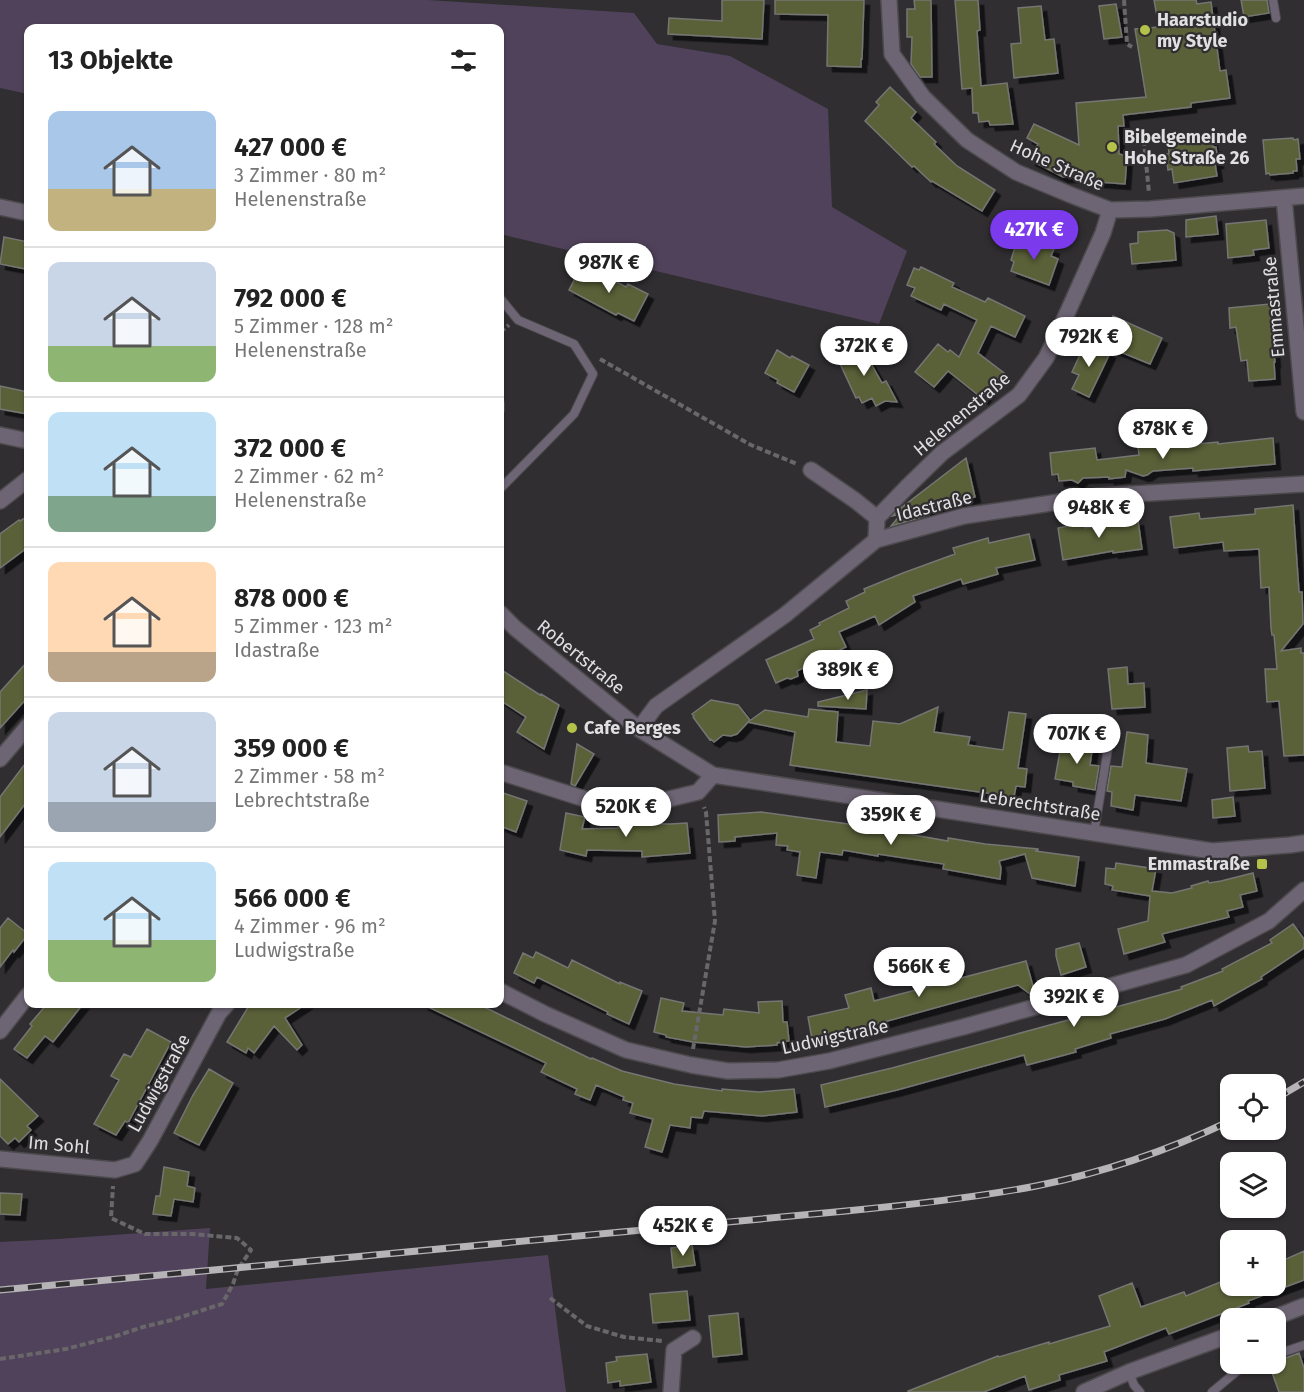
<!DOCTYPE html>
<html lang="de">
<head>
<meta charset="utf-8">
<style>
	body { margin:0; font-family:"Fira Sans",sans-serif; background:#f2f2f2; color:#222; height:100vh; display:flex; flex-direction:column; font-size:22px; white-space:nowrap }
	* { box-sizing:border-box; margin:0 }
	p { font-size:20px; color:#767676 }
	.icon { flex:none; width:33px; height:33px; fill:none; stroke:currentColor; stroke-width:2; stroke-linecap:round; stroke-linejoin:round }
	.map { position:relative; flex:1; overflow:hidden }
	.panel { position:absolute; left:24px; top:24px; width:480px; height:984px; display:flex; flex-direction:column; background:#fff; border-radius:12px; box-shadow:0 2px 4px #0004 }
	.panel>* { flex:none }
	.fabs { position:absolute; left:1220px; top:1074px; display:grid; gap:12px }
	.fabs a { display:grid; place-items:center; width:66px; height:66px; border-radius:12px; background:#fff; box-shadow:0 2px 4px #0004; font-size:30px }
	.price { position:absolute; translate:-50% -51px; padding:0 14px; border-radius:21px; background:#fff; color:#222; font-size:20px; line-height:39px; filter:drop-shadow(0 2px 3px #0008) }
	.price::after { content:''; position:absolute; left:50%; top:36px; width:18px; height:14px; margin-left:-9px; background:inherit; clip-path:polygon(0 0,100% 0,50% 100%) }
	.price.active { background:#7c3aed; color:#fff }
	ul { padding:0; list-style:none }
	li { display:flex; align-items:center; gap:18px; height:150px; padding:0 24px }
	li+li { border-top:2px solid #e0e0e0 }
	li span { display:grid; place-items:center; flex:none; width:168px; height:120px; border-radius:12px; color:#555 }
	li>.icon { margin-inline-start:auto }
	span .icon { width:72px; height:72px; fill:#fffc; stroke-width:1 }
	li b { font-size:26px }
	h2 { display:flex; justify-content:space-between; align-items:center; height:72px; padding:0 24px; font-size:26px }
	.map>svg:first-child { display:block }
	.green { fill:#50425a }
	.building { fill:#5a6037; stroke:#757673; stroke-width:1.5; filter:url(#shadow) }
	.lines { fill:none; stroke-linecap:round; stroke-linejoin:round }
	.service-casing { stroke:#4c4a4d; stroke-width:10 }
	.minor-casing { stroke:#4c4a4d; stroke-width:18 }
	.path { stroke:#69676a; stroke-width:4; stroke-dasharray:6 3; stroke-linecap:butt }
	.service { stroke:#6d6474; stroke-width:8 }
	.minor { stroke:#6d6474; stroke-width:15 }
	.rail-casing { stroke:#b6b4b7; stroke-width:7 }
	.rail { stroke:#302e31; stroke-width:4.5; stroke-dasharray:14; stroke-linecap:butt }
	.poi-dot { fill:#b5c249; stroke:#302e31; stroke-width:2 }
	.labels { text-anchor:middle; dominant-baseline:central; stroke-width:4.5; stroke-linejoin:round; paint-order:stroke }
	.poi-label { font-size:18px; font-weight:bold; fill:#e0dfe1; stroke:#302e31; text-anchor:start }
	.street-label { font-size:18px; fill:#e0dfe1; stroke:#302e31 }
</style>
</head>
<body>
<div class="map">
<svg width="1304" height="1392" viewBox="0 0 1304 1392">
	<defs>
		<filter id="shadow"><feDropShadow dx="5.5" dy="5.5" stdDeviation="0" flood-color="#0009"/></filter>
	</defs>
	<rect width="100%" height="100%" fill="#302e31"/>
	<path class="green" d="M0,0H428L634,13L657,44L730,56L828,109L832,207L907,251L879,324L500,234V28H28V94L0,88Z
		M210,1228L206,1289L548,1255L566,1392H0V1242L58,1239Z"/>
	<path class="building" d="M722,0H764L762,39L668,34L669,18L722,21Z
		M775,0H864L862,59H861V67L827,66L828,15L775,14Z
		M914,0H931L932,77H920L911,64L912,37H907V9H915Z
		M955,0H978L980,30L977,31L981,86L1007,83L1013,124L990,125L989,121L979,122L978,113H973L972,88L962,89Z
		M1154,0H1196L1197,4L1211,2L1220,71L1226,70L1230,98L1191,103V107L1123,115L1124,126H1118L1119,154L1127,156L1125,184L1085,181L1084,177H1063L1030,160L1038,144L1027,138L1034,124L1079,145L1076,103L1146,97L1135,29L1159,27Z
		M1241,0H1267L1269,13L1244,17Z
		M1116,4L1122,37L1104,39L1099,6Z
		M1041,6L1045,40L1054,39L1058,73L1014,78L1011,44L1021,43L1018,8Z
		M890,87L916,112L911,118L936,142L934,144L957,166L995,190L982,211L932,181L931,182L914,166L912,167L865,121L879,105L876,102Z
		M1211,137L1213,147H1216L1218,163H1215L1217,176L1174,183L1172,169L1168,170L1166,154H1169L1168,143Z
		M1293,138L1294,140L1298,139L1300,159H1296L1297,171H1293V173L1270,175L1269,173L1266,174L1263,140Z
		M1216,216L1218,234L1186,237V220Z
		M1266,220L1269,248L1253,250L1254,255L1228,258L1226,224Z
		M1167,230L1174,233L1176,260L1132,264L1130,244L1138,243V232Z
		M4,237L28,242V257L26,269L0,264Z
		M1023,238L1054,249L1051,256L1058,259L1049,285L1011,271L1014,262L1011,260L1016,244L1020,246Z
		M586,266L626,287L628,284L648,294L634,321L618,313L616,315L569,290L579,271L583,273Z
		M921,267L954,283L952,287L985,302L988,298L1025,316L1015,337L991,326L978,353L1004,373L983,399L948,371L934,387L915,372L938,344L948,352L950,350L959,357L977,320L944,304L941,310L911,296L915,288L907,285L914,268L919,270Z
		M1270,304L1275,362H1274L1275,379L1249,381L1247,360L1241,361L1236,327L1230,328L1229,308Z
		M1113,316L1162,338L1150,364L1101,344Z
		M1086,342L1110,353L1089,397L1072,389L1079,375L1072,372Z
		M860,344L882,383L886,381L897,402L885,401L876,406L872,398L862,403L859,397L856,398L836,355Z
		M777,350L790,358L792,356L809,365L794,392L777,383L778,380L765,373Z
		M0,386L28,392V414L0,409Z
		M1273,438L1275,464L1193,471V468L1153,471L1147,475L1143,476L1126,470L1125,477L1109,479V477L1083,478L1078,483L1072,480L1059,481L1058,474L1052,475L1050,453L1095,448L1097,460L1139,455L1138,447L1164,445V447L1218,442V444Z
		M966,458L975,497L929,508V515L891,526L901,514L892,516L897,511Z
		M1293,505L1299,592H1302L1303,624L1281,651L1301,648V653H1304V755L1284,756L1279,701L1267,702L1265,669H1277L1274,635H1272L1271,628L1269,587L1261,588L1259,549L1224,551L1223,542L1174,548L1170,517L1199,513L1200,519L1255,514V509Z
		M28,516V547L0,568V534L19,520L20,521Z
		M1138,520L1142,549L1113,553V551L1063,560L1058,528L1084,523L1085,528Z
		M1029,534L1035,560L996,568L998,574L963,584L961,579L913,596L915,602L879,625L875,616L839,632L846,647L797,671L798,676L791,679L787,678L776,683L766,660L814,639L810,630L820,625L819,623L849,608L846,601L865,592L864,589L903,573L955,554L953,548L988,538L989,543Z
		M28,661V697L0,728V692Z
		M1127,667L1128,684L1144,683L1145,707L1112,709L1108,669Z
		M500,669L540,695L541,694L559,705L544,749L517,732L526,717L500,700Z
		M867,690L866,709L818,706V702Z
		M711,700L738,705L750,720L737,734L731,736L723,735L714,742L711,739L710,740L693,717L694,716L692,714Z
		M938,707L934,732L970,737L968,745L1003,750L1009,712L1026,714L1018,768L1027,769L1025,787L1016,786L1014,797L790,765L795,732L748,722L765,710L808,717L809,709L838,712L836,742L870,746L873,721L900,724Z
		M1127,732L1148,735L1146,763L1187,769L1181,801L1135,795L1133,810L1111,806L1112,792L1107,791L1111,766L1122,767Z
		M1062,740L1093,744L1090,765L1099,766L1095,790L1073,786V782L1055,779Z
		M577,744L594,754L575,786L571,784Z
		M1248,746L1249,752L1262,751L1265,788L1230,791L1227,748Z
		M28,760V800L0,837V797Z
		M500,792L527,801L516,832L500,826Z
		M1233,797L1235,816L1213,818L1212,800Z
		M761,812L863,826L948,841V838L985,844L1038,849V850L1035,851L1079,857L1075,886L1032,878L1025,854L999,861L1001,868L1000,879L943,869L944,864L878,854V856L843,850L842,855L820,852L816,878L797,875L800,852L787,850L788,846L776,845L777,833L735,837V841L719,842L718,815Z
		M566,813L585,817L582,829L618,828V823L670,824L687,823L690,853L642,857V851L587,850L586,856L560,850Z
		M1116,863L1156,869L1152,891L1172,893L1192,888L1191,886L1208,881L1209,883L1221,881L1253,873L1257,891L1240,895L1243,907L1227,911L1229,917L1162,934L1165,942L1124,954L1118,929L1148,921L1150,896L1112,890L1113,886L1105,884L1106,868L1115,869Z
		M8,918L28,934L14,952L13,950L0,967V928Z
		M1293,924L1304,939V948L1261,977L1262,979L1214,1006L1212,1000L1165,1019L1110,1034L1111,1038L1075,1049L1076,1052L1027,1065L1024,1055L897,1090L825,1107L821,1085L892,1068L1182,989L1181,987L1223,971L1222,969L1272,943L1270,940Z
		M1079,943L1086,967L1061,975L1056,956V949Z
		M536,952L568,968L572,960L620,984V982L642,991L629,1024L607,1014L608,1012L537,977L534,983L514,973L523,953L533,958Z
		M957,960L961,978L1026,961L1036,997H1034L1018,985L855,1030L812,1039L808,1017L849,1008L845,995L871,988L874,1001L931,986L928,970L939,967V964Z
		M661,998L684,1003L682,1011L723,1015L724,1009L759,1013L758,1002L782,1001L783,1022H787L789,1041L777,1043V1045L746,1047L693,1042L666,1037V1035L654,1032Z
		M47,1004H83L53,1042L45,1036L27,1058L14,1049L32,1026L30,1024Z
		M250,1004H306L285,1018L302,1045L297,1050L274,1026L254,1053L248,1048L246,1053L227,1042Z
		M422,1004H478L591,1059L592,1058L622,1071L674,1084L722,1091V1089L759,1092L794,1089L797,1112L762,1116L704,1111L702,1118L691,1117L690,1128L670,1125L662,1152L645,1147L653,1119L630,1113L633,1103L623,1100L624,1097L596,1085L590,1100L575,1094L577,1089L541,1072L546,1063Z
		M147,1029L171,1042L128,1123L125,1121L116,1135L94,1124L119,1080L111,1076L124,1054L131,1057Z
		M209,1069L233,1083L199,1145L174,1133L193,1095Z
		M0,1079L38,1116L27,1126L31,1130L19,1142L15,1138L8,1144L0,1136Z
		M164,1167L189,1172L187,1186L195,1188L193,1202L174,1199L171,1216L153,1214L156,1196H160Z
		M0,1193L22,1194L20,1215L0,1214Z
		M692,1245L695,1265L673,1268L671,1248Z
		M1304,1251V1280L1248,1301L1249,1303L1203,1321L1169,1334L1166,1328L1104,1352L1107,1361L1059,1375L1060,1380L1029,1390L1025,1376L984,1392H908V1391L998,1356L999,1357L1049,1342V1344L1110,1326L1099,1296L1132,1283L1141,1307L1184,1292L1186,1296L1230,1278V1286H1275V1264Z
		M687,1291L690,1320L653,1323L650,1294Z
		M738,1313L742,1354L713,1357L709,1316Z
		M1299,1353L1304,1368V1392H1279L1269,1364H1275V1362Z
		M647,1354L651,1382L620,1386V1381L608,1383L606,1363L617,1361L616,1357Z"/>
	<g class="lines">
		<g class="service-casing">
			<path id="service" d="M1273,0L1276,18
				M500,298L518,320L574,344L593,374L574,414L500,489
				M500,403V410
				M1094,833L1112,724
				M1275,1355L1304,1345
				M1129,1372L1134,1385L1140,1392
				M1212,1392L1242,1367L1253,1364"/>
		</g>
		<g class="minor-casing">
			<path id="minor" d="M889,0L892,54L923,97L967,140L1016,172L1071,195L1110,210L1150,209L1304,196
				M1284,198L1304,412
				M0,207L28,213
				M0,435L28,441
				M811,470L856,501L877,518
				M0,501L28,479
				M876,540L877,518L907,487L942,453L1019,395L1046,358L1065,318L1103,233L1110,210
				M500,613L515,628L639,729L713,775L1212,851L1290,845L1304,843
				M639,729L656,706L785,615L876,540L964,516L1099,496L1304,484
				M0,759L28,726
				M500,772L588,800L644,805L698,792L713,775
				M500,991L545,1014L626,1050L691,1065L728,1071L778,1070L829,1061L963,1027L1186,965L1269,921L1304,890
				M0,1031L28,995
				M0,1159L115,1170L135,1164L150,1141L219,1013L227,1004
				M1273,1318L1304,1306
				M671,1392L674,1350L693,1338
				M1084,1392L1129,1372L1230,1335"/>
		</g>
		<path class="path" d="M1124,0L1127,44L1132,47
			M1143,131L1149,193
			M500,332L509,325
			M600,359L751,445L797,464
			M693,1049L715,921L706,812L704,807
			M550,1298L587,1326L624,1337L662,1341
			M0,1359L66,1349L116,1336L143,1327L172,1320L222,1304L233,1284L238,1269L251,1250L237,1238L192,1234H145L111,1218L113,1186"/>
		<use href="#service" class="service"/>
		<use href="#minor" class="minor"/>
		<g class="rail-casing">
			<path id="rail" d="M1275,1099L1304,1082
				M0,1290L846,1211C909,1205 973,1198 1036,1186C1102,1173 1169,1150 1230,1121"/>
		</g>
		<use href="#rail" class="rail"/>
	</g>
	<g class="poi-dot">
		<circle cx="1145" cy="30" r="6"/>
		<circle cx="1112" cy="147" r="6"/>
		<circle cx="572" cy="728" r="6"/>
		<rect x="1256" y="858" width="12" height="12" rx="3"/>
	</g>
	<g class="labels">
		<g class="poi-label">
			<text x="1157" y="20">Haarstudio<tspan x="1157" dy="21">my Style</tspan></text>
			<text x="1124" y="137">Bibelgemeinde<tspan x="1124" dy="21">Hohe Straße 26</tspan></text>
			<text x="584" y="728">Cafe Berges</text>
			<text x="1250" y="864" text-anchor="end">Emmastraße</text>
		</g>
		<g class="street-label">
			<text transform="translate(1057 165) rotate(24)">Hohe Straße</text>
			<text transform="translate(1274 307) rotate(-95)">Emmastraße</text>
			<text transform="translate(962 414) rotate(-40)">Helenenstraße</text>
			<text transform="translate(934 506) rotate(-14)">Idastraße</text>
			<text transform="translate(581 657) rotate(39)">Robertstraße</text>
			<text transform="translate(1040 805) rotate(9)">Lebrechtstraße</text>
			<text transform="translate(835 1037) rotate(-12)">Ludwigstraße</text>
			<text transform="translate(159 1083) rotate(-61)">Ludwigstraße</text>
			<text transform="translate(59 1145) rotate(5)">Im Sohl</text>
		</g>
	</g>
</svg>
<div class="fabs">
<a><svg class="icon" aria-label="locate" viewBox="0 0 24 24"><circle cx="12" cy="12" r="6"/><path d="M12 2v4M12 18v4M2 12h4M18 12h4"/></svg></a>
<a><svg class="icon" aria-label="layers" viewBox="0 0 24 24"><path d="M12 4l9 5-9 5-9-5zM3 14l9 5 9-5"/></svg></a>
<a>+</a>
<a>−</a>
</div>
<b class="price active" style="left:1034px;top:261px">427K €</b>
<b class="price" style="left:609px;top:294px">987K €</b>
<b class="price" style="left:1089px;top:368px">792K €</b>
<b class="price" style="left:864px;top:377px">372K €</b>
<b class="price" style="left:1163px;top:460px">878K €</b>
<b class="price" style="left:1099px;top:539px">948K €</b>
<b class="price" style="left:848px;top:701px">389K €</b>
<b class="price" style="left:1077px;top:765px">707K €</b>
<b class="price" style="left:626px;top:838px">520K €</b>
<b class="price" style="left:891px;top:846px">359K €</b>
<b class="price" style="left:919px;top:998px">566K €</b>
<b class="price" style="left:1074px;top:1028px">392K €</b>
<b class="price" style="left:683px;top:1257px">452K €</b>
<section class="panel">
<h2>13 Objekte<svg class="icon" aria-label="filters" viewBox="0 0 24 24"><path d="M4 7h16M4 17h16"/><circle cx="9" cy="7" r="2"/><circle cx="15" cy="17" r="2"/></svg></h2>
<ul>
<li><span style="background:linear-gradient(#a9c7e8 65%,#c2b280 0)"><svg class="icon" aria-label="home" viewBox="0 0 24 24"><path d="M3 11l9-7 9 7M6 9v11h12V9"/></svg></span><div><b>427 000 €</b><p>3 Zimmer · 80 m²</p><p>Helenenstraße</p></div></li>
<li><span style="background:linear-gradient(#c9d6e8 70%,#8fb573 0)"><svg class="icon" aria-label="home" viewBox="0 0 24 24"><path d="M3 11l9-7 9 7M6 9v11h12V9"/></svg></span><div><b>792 000 €</b><p>5 Zimmer · 128 m²</p><p>Helenenstraße</p></div></li>
<li><span style="background:linear-gradient(#bfe0f5 70%,#7fa58c 0)"><svg class="icon" aria-label="home" viewBox="0 0 24 24"><path d="M3 11l9-7 9 7M6 9v11h12V9"/></svg></span><div><b>372 000 €</b><p>2 Zimmer · 62 m²</p><p>Helenenstraße</p></div></li>
<li><span style="background:linear-gradient(#ffd9b3 75%,#b9a48a 0)"><svg class="icon" aria-label="home" viewBox="0 0 24 24"><path d="M3 11l9-7 9 7M6 9v11h12V9"/></svg></span><div><b>878 000 €</b><p>5 Zimmer · 123 m²</p><p>Idastraße</p></div></li>
<li><span style="background:linear-gradient(#c9d6e8 75%,#9aa5b1 0)"><svg class="icon" aria-label="home" viewBox="0 0 24 24"><path d="M3 11l9-7 9 7M6 9v11h12V9"/></svg></span><div><b>359 000 €</b><p>2 Zimmer · 58 m²</p><p>Lebrechtstraße</p></div></li>
<li><span style="background:linear-gradient(#bfe0f5 65%,#8fb573 0)"><svg class="icon" aria-label="home" viewBox="0 0 24 24"><path d="M3 11l9-7 9 7M6 9v11h12V9"/></svg></span><div><b>566 000 €</b><p>4 Zimmer · 96 m²</p><p>Ludwigstraße</p></div></li>
</ul>
</section>
</div>
</body>
</html>
